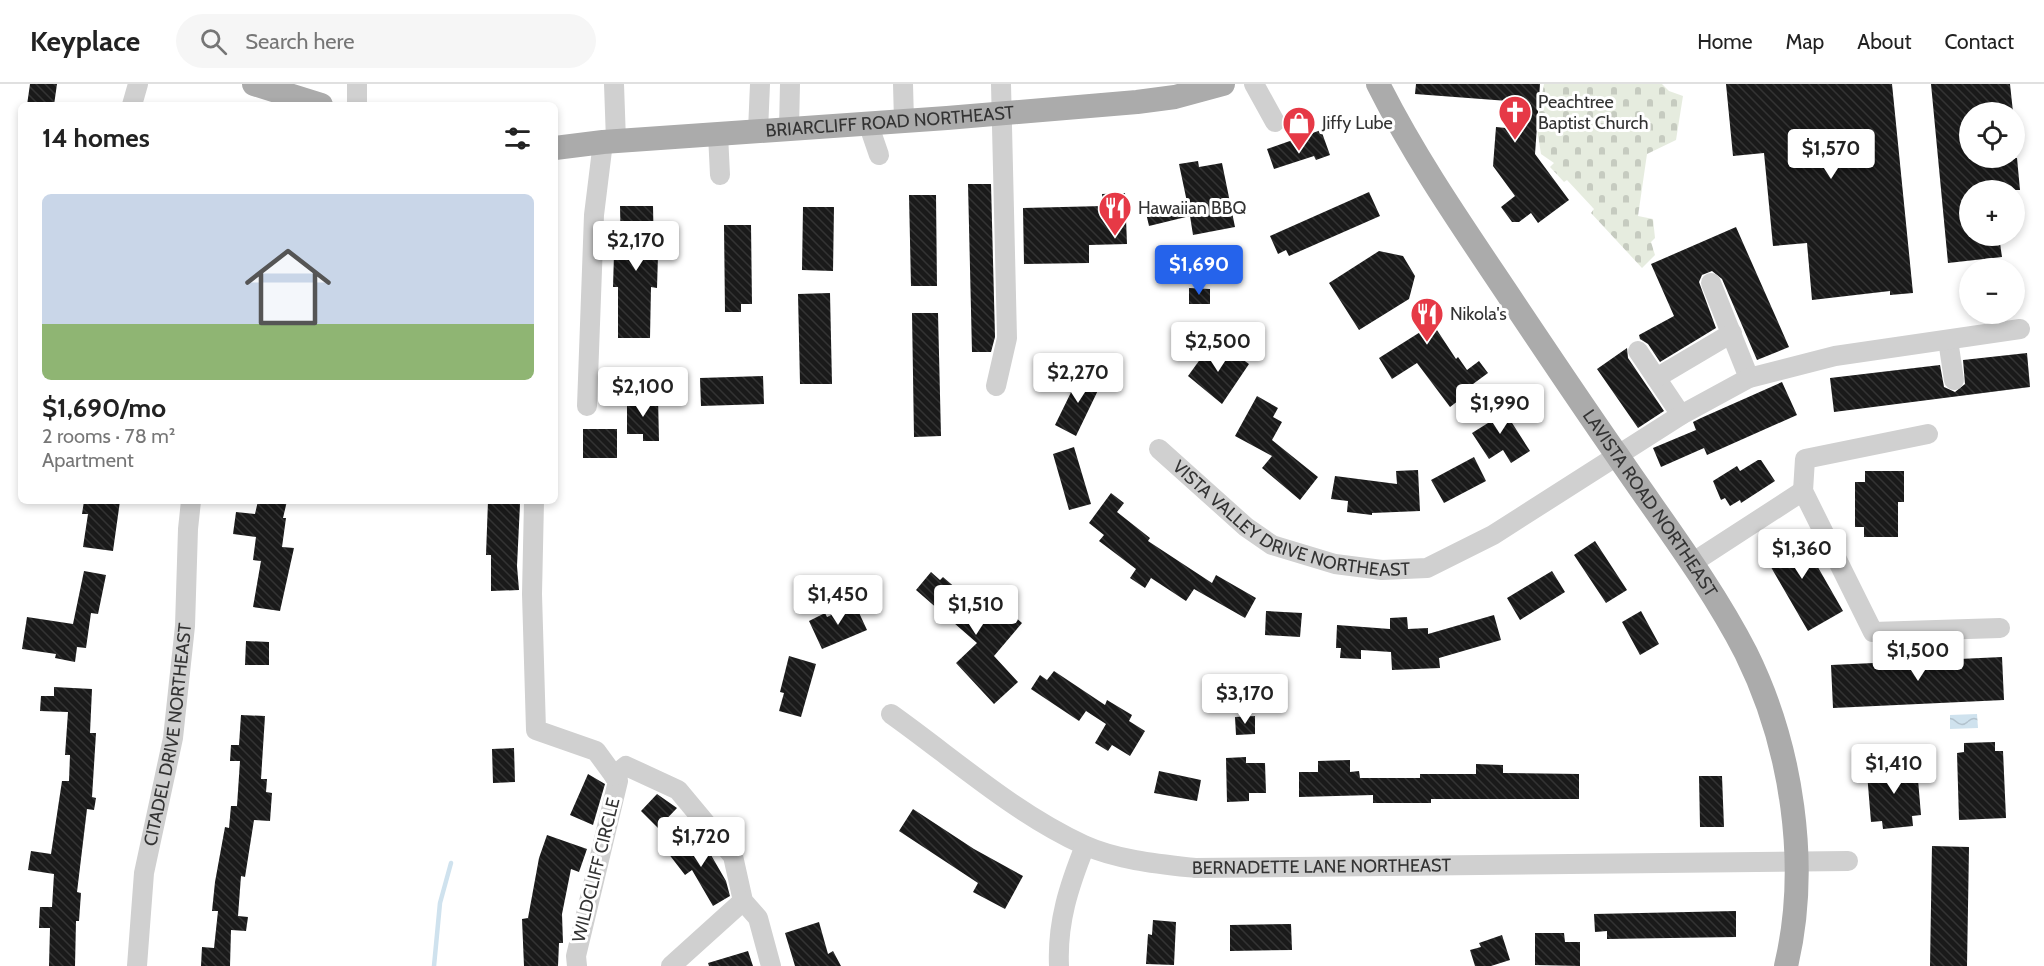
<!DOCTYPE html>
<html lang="en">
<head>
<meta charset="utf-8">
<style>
	body { margin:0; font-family:Cabin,sans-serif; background:#f6f6f6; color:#222; height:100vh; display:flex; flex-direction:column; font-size:22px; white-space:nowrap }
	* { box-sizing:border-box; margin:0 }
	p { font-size:20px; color:#767676 }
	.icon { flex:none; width:33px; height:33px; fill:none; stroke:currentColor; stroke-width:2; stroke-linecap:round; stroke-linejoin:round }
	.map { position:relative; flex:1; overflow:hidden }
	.sheet { position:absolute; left:18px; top:18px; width:540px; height:402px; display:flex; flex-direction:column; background:#fff; border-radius:9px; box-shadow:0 3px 9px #0003 }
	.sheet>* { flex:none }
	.controls { position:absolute; left:1959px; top:18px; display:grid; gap:12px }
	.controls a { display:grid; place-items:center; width:66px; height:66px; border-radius:50%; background:#fff; box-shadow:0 3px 9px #0003; font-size:30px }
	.price { position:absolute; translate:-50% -51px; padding:0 14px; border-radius:6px; background:#fff; color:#222; font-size:20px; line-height:39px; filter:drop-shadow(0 2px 3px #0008) }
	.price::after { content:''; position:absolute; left:50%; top:36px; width:18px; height:14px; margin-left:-9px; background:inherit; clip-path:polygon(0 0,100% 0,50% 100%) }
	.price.on { background:#2563eb; color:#fff }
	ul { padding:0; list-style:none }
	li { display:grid; align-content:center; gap:12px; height:318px; padding:0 24px }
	li span { display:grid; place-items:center; height:186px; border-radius:9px; color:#555 }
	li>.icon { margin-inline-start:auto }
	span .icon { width:108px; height:108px; fill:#fffc; stroke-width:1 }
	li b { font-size:26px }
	h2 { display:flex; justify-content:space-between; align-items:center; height:72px; padding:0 24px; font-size:26px }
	header { display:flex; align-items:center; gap:36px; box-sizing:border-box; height:84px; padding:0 30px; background:#fff; border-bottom:2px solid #e0e0e0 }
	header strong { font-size:28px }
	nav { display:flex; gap:33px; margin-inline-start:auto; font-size:21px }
	.search { width:420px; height:54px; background:#f6f6f6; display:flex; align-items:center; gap:15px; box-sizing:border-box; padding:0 21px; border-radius:33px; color:#767676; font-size:22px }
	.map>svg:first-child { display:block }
	.cemetery { fill:url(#cemetery-stones) }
	.water { fill:url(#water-waves) }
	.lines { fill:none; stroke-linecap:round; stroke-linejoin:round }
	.stream { stroke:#cfe2ee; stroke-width:4.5 }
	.building { fill:url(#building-back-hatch) }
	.minor { stroke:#d0d0d0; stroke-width:20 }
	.major { stroke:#ababab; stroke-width:24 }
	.labels { text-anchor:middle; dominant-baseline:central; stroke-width:6; stroke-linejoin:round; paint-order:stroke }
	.poi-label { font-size:18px; fill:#333; stroke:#fff; text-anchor:start }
	.street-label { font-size:18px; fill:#333; stroke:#fff }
</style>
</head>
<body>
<header>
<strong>Keyplace</strong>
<div class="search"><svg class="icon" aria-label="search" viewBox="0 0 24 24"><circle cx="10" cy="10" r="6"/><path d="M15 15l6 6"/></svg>Search here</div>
<nav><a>Home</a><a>Map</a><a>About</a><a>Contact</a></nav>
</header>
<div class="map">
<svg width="2044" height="882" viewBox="0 0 2044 882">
	<defs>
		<pattern id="cemetery-stones" width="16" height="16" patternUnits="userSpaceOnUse" patternTransform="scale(1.5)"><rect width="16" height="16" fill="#e6ecdf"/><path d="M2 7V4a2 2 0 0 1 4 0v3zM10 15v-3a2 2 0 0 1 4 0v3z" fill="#c6cbc0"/></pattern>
		<pattern id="water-waves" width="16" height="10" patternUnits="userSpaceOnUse" patternTransform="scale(1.5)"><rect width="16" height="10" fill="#cfe2ee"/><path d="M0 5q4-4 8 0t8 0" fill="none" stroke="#b2c2cd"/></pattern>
		<pattern id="building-back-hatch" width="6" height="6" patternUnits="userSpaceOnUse" patternTransform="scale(1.5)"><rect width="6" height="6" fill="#1a1a1a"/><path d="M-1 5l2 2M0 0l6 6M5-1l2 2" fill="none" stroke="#333"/></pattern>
	</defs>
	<rect width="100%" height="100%" fill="#fff"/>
	<path class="cemetery" d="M1544,0H1662L1669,7L1683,12L1676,56L1647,70L1638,132L1653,135L1655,154L1651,158L1655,171L1642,184L1591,129L1594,125L1567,96L1564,98L1550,83L1554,79L1541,70L1537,45L1539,26L1543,24L1540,22Z"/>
	<path class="water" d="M1977,630L1978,644L1950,645V631Z"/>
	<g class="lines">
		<path class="stream" d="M434,882L440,819L451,779"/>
	</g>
	<path class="building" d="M30,0H57L54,21H27Z
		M1416,0H1540L1535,70L1569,116L1538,139L1531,129L1519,138H1512L1501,123L1515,112L1493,82L1496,43L1506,44L1508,17L1415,10Z
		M1726,0H1892L1913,209L1890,211V207L1812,216L1807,159L1773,162L1764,69L1733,72Z
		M1931,0H2010L2013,28H1970V74H2017L2020,106H1970V152H1999L2002,173L1948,179Z
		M1321,46L1330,71L1316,76L1314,72L1274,85L1267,65Z
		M1198,77L1199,83L1222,79L1235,143L1193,151L1190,132L1149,142L1146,129L1187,118L1179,80Z
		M968,100H991L995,253L991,268H972Z
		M1369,108L1380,132L1289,172L1286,166L1278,170L1270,152Z
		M1125,109L1127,160L1089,161V179L1024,180L1023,124L1103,122L1102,110Z
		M909,111H936L937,202H911Z
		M620,122H653L654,171H658L657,204L651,203L650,254H618V203H613L614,170H621Z
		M803,123H834L833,187L802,186Z
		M724,141H751L752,220H741V228H725Z
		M1736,143L1789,263L1757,276L1722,195L1712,187L1702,191L1699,198L1716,244L1660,278L1648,260L1640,255L1639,251L1674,232L1651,180Z
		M1379,167L1403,172L1415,192L1409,215L1359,246L1329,199Z
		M1189,204L1210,205V220H1189Z
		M830,209L832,300H800L798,210Z
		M912,229H938L941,352L914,353Z
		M1433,240L1456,275L1458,273L1467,286L1479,277L1488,289L1473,300L1475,304L1450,323L1417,279L1392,295L1379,274Z
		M1209,263L1223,273L1228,265L1249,280L1222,320L1188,292Z
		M1627,264L1628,274L1664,327L1638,344L1597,285Z
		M2027,269L2030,303L1834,328L1830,294L1940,281L1944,303L1955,308L1965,300L1963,276Z
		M1081,288L1102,298L1076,352L1055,341Z
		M763,292L764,320L701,322L700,294Z
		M1782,298L1797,331L1707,371L1704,364L1661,383L1653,364L1696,346L1693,338L1701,334Z
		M1257,312L1278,324L1273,333L1282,338L1272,356L1318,393L1300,416L1262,384L1272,372L1235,352Z
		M627,313H658L659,357H643V350H627Z
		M1498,317L1530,367L1511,379L1503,366L1489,375L1472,349L1488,339L1481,328Z
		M583,345H617V374H583Z
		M1074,363L1091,420L1069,426L1053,370Z
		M1474,373L1486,397L1444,419L1431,396Z
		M1758,376H1761L1775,397L1741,419L1740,416L1730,422L1725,414L1721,416L1713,397L1737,382L1740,387Z
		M1418,386L1420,427L1372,429V431L1347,428L1348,417L1331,415L1335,392L1397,400L1396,387Z
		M1865,387H1904V418H1898V453H1864V443H1855V398H1865Z
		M1111,409L1124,419L1117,428L1150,454L1148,457L1212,499L1216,491L1256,514L1245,534L1194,505L1186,517L1151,494L1145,504L1130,494L1136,485L1099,457L1104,451L1089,439Z
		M84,417H120L113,467L83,463L88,430H82Z
		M258,417H287L283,434H286L282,463L294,464L280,527L253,523L261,477L253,476L256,453L233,450L236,428L255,430Z
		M488,417L520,420L517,482L519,506L491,507V471H486Z
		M1796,445L1843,527L1808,547L1761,466Z
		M1595,457L1627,506L1606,519L1574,471Z
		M84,487L106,491L98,530L91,529L86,564L77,563L75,578L55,574L56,570L22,565L27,533L73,540Z
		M1552,487L1565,508L1520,536L1507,514Z
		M931,488L940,496L943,493L995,538L1006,525L1022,539L994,572L1018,598L994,620L956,579L977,559L916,506Z
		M855,520L867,546L822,565L809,537L825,529L827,533Z
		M1266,527L1302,529L1300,553L1265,551Z
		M1641,527L1659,560L1640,571L1622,538Z
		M1494,531L1501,556L1439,574L1440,584L1392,586L1391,568L1361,566V575L1340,574L1341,564H1336L1337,541L1390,545V534L1407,533L1408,545L1428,544V550Z
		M246,557L269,558V581H245Z
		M789,572L816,580L801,633L779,627L784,609L780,608Z
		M2002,573L2004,616L1833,624L1831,581Z
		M1054,587L1105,621L1107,616L1132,631L1129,637L1145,647L1130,672L1112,661L1108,667L1095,659L1106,640L1086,627L1079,637L1031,605L1040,591L1047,596Z
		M54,603L92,605L90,649H96L92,713L96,714L94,726L87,725L77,808L81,809L79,837H76L75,882H49L50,844H39L40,823H52L54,790L28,786L31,767L51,770L62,697H69L70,671H65L68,628L40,627L41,612H54Z
		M241,631L265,632L261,695H267L266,708L272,709L270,737L254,736L245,793L241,792L238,832L248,833L246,847L231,846L230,882H201L202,863L214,864L218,827H212L215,798L225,743L229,744L231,722H237L240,677H230L231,661H239Z
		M1255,632V650L1236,651L1235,633Z
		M1995,658V667H2003L2006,734L1959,736L1957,669L1964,668V659Z
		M514,664L515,698L493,699L492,665Z
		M1246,673V679H1265L1266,709H1249V717L1227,718L1226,674Z
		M1350,676V688L1359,687L1360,694H1420V690H1476V680L1503,681V689L1579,690V715H1431V719H1373V711L1299,713V688H1318V677Z
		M1905,676L1906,685L1917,684L1921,731L1912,732L1913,742L1883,745L1882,737L1871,738L1867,689H1876L1875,679Z
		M1159,687L1201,696L1197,717L1154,709Z
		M588,690L605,700L593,741L570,731Z
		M1699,692H1722L1724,743H1700Z
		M657,710L677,724L658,744L641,727Z
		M913,725L974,765L1023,792L1005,825L973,808L978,799L899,747Z
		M695,748L712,770L711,771L726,797L730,812L713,822L692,786L685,791L668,769Z
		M547,751L587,765L579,788L571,785L562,830L563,859H559L558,882H524L522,835L528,834L539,774Z
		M1932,762L1969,763L1967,882H1930Z
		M1736,827V853L1607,855V847L1595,848L1594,830Z
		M1153,836L1176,838L1174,881L1146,880L1148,850L1152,851Z
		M819,838L828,870L833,867L841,882H795L785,849Z
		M1291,840L1292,866L1230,867V841Z
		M1535,849H1564L1565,858H1580V882L1535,881Z
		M1502,851L1510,876L1491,882H1475L1470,866L1481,863L1479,859Z
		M748,867L753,882H709L708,879Z"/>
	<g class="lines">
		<g class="minor">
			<path d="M357,0V21"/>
			<path d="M614,0L616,57"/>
			<path d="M903,0L904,37"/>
			<path d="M1254,0L1275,38"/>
			<path d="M132,21L138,0"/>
			<path d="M868,39L879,71"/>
			<path d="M789,45L790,0"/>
			<path d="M758,47L760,0"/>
			<path d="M718,50L720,91"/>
			<path d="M1711,199L1749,294"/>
			<path d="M1948,256L1954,296"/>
			<path d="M1638,267L1681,331"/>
			<path d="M1656,294L1732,249"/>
			<path d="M996,302L1007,254L1001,0"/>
			<path d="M587,322L594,131L603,58"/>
			<path d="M1928,350L1805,375L1803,407L1873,548L2000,544"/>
			<path id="s1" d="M1159,365L1246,443L1272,461L1335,480L1382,486L1427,484L1493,451L1681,331L1749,294L1835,272L2020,245"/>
			<path d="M534,417L532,510L536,646L596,667L618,697L576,872L577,882"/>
			<path d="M1692,479L1803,407"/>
			<path id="s2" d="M891,630C953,674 1014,729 1084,761C1117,776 1159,780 1195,784L1848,777"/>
			<path d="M614,692L626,682L678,706L733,772L743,817L758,834L771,882"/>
			<path id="s3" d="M137,882L144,789L173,654L185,542L188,445L191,417"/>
			<path d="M671,882L743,817"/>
			<path d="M1059,882C1057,838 1069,802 1085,762"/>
		</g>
		<g class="major">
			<path d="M254,0L321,21"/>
			<path id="s4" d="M1378,0C1411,66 1452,127 1493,188C1534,249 1575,311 1617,371C1661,436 1710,499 1746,569C1792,662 1810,781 1786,882"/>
			<path id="s5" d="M555,64L603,58L947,34L1137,18L1175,13L1223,0"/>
		</g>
	</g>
	<defs>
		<g id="church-pin" transform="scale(1.725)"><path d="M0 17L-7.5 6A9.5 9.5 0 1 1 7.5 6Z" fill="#e63946" stroke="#fff"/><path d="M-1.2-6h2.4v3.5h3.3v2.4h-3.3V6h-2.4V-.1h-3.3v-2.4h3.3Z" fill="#fff"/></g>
		<g id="shop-pin" transform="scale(1.725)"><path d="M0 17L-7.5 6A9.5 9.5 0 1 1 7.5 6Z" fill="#e63946" stroke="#fff"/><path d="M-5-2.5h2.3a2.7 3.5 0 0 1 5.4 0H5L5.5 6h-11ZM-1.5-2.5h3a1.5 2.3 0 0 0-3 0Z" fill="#fff"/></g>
		<g id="restaurant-pin" transform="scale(1.725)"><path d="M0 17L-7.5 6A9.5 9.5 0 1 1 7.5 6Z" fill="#e63946" stroke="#fff"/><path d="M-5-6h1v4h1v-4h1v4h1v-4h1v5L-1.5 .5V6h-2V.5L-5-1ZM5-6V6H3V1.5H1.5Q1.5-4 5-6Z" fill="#fff"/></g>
	</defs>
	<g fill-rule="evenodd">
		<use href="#church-pin" x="1515" y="28"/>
		<use href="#shop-pin" x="1299" y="39"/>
		<use href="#restaurant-pin" x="1115" y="124"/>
		<use href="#restaurant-pin" x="1427" y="230"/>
	</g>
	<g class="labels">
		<g class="poi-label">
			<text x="1538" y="18">Peachtree<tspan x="1538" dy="21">Baptist Church</tspan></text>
			<text x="1322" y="39">Jiffy Lube</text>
			<text x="1138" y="124">Hawaiian BBQ</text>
			<text x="1450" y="230">Nikola's</text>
		</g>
		<g class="street-label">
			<text stroke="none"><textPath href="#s5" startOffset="336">BRIARCLIFF ROAD NORTHEAST</textPath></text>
			<text stroke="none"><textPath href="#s4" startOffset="500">LAVISTA ROAD NORTHEAST</textPath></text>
			<text stroke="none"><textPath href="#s1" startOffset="156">VISTA VALLEY DRIVE NORTHEAST</textPath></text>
			<text stroke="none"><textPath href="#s3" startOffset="234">CITADEL DRIVE NORTHEAST</textPath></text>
			<text stroke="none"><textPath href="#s2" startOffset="474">BERNADETTE LANE NORTHEAST</textPath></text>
			<text transform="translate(596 786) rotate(-76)">WILDCLIFF CIRCLE</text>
		</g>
	</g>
</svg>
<div class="controls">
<a><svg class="icon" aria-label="locate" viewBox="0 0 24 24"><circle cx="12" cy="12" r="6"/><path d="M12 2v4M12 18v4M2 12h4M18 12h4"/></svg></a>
<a>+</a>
<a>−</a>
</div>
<b class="price" style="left:1831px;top:96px">$1,570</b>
<b class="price" style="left:636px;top:188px">$2,170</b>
<b class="price on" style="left:1199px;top:212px">$1,690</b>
<b class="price" style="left:1218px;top:289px">$2,500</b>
<b class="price" style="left:1078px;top:320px">$2,270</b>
<b class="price" style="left:643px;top:334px">$2,100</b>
<b class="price" style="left:1500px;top:351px">$1,990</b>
<b class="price" style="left:1802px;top:496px">$1,360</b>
<b class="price" style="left:838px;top:542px">$1,450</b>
<b class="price" style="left:976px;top:552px">$1,510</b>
<b class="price" style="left:1918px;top:598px">$1,500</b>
<b class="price" style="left:1245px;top:641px">$3,170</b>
<b class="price" style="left:1894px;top:711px">$1,410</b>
<b class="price" style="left:701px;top:784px">$1,720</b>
<section class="sheet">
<h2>14 homes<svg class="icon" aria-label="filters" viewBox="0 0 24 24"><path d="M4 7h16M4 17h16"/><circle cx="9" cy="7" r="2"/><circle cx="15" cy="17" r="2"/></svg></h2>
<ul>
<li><span style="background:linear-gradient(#c9d6e8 70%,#8fb573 0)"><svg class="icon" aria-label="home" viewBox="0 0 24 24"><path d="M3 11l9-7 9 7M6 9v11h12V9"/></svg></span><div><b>$1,690/mo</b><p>2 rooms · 78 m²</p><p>Apartment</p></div></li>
</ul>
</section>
</div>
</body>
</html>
